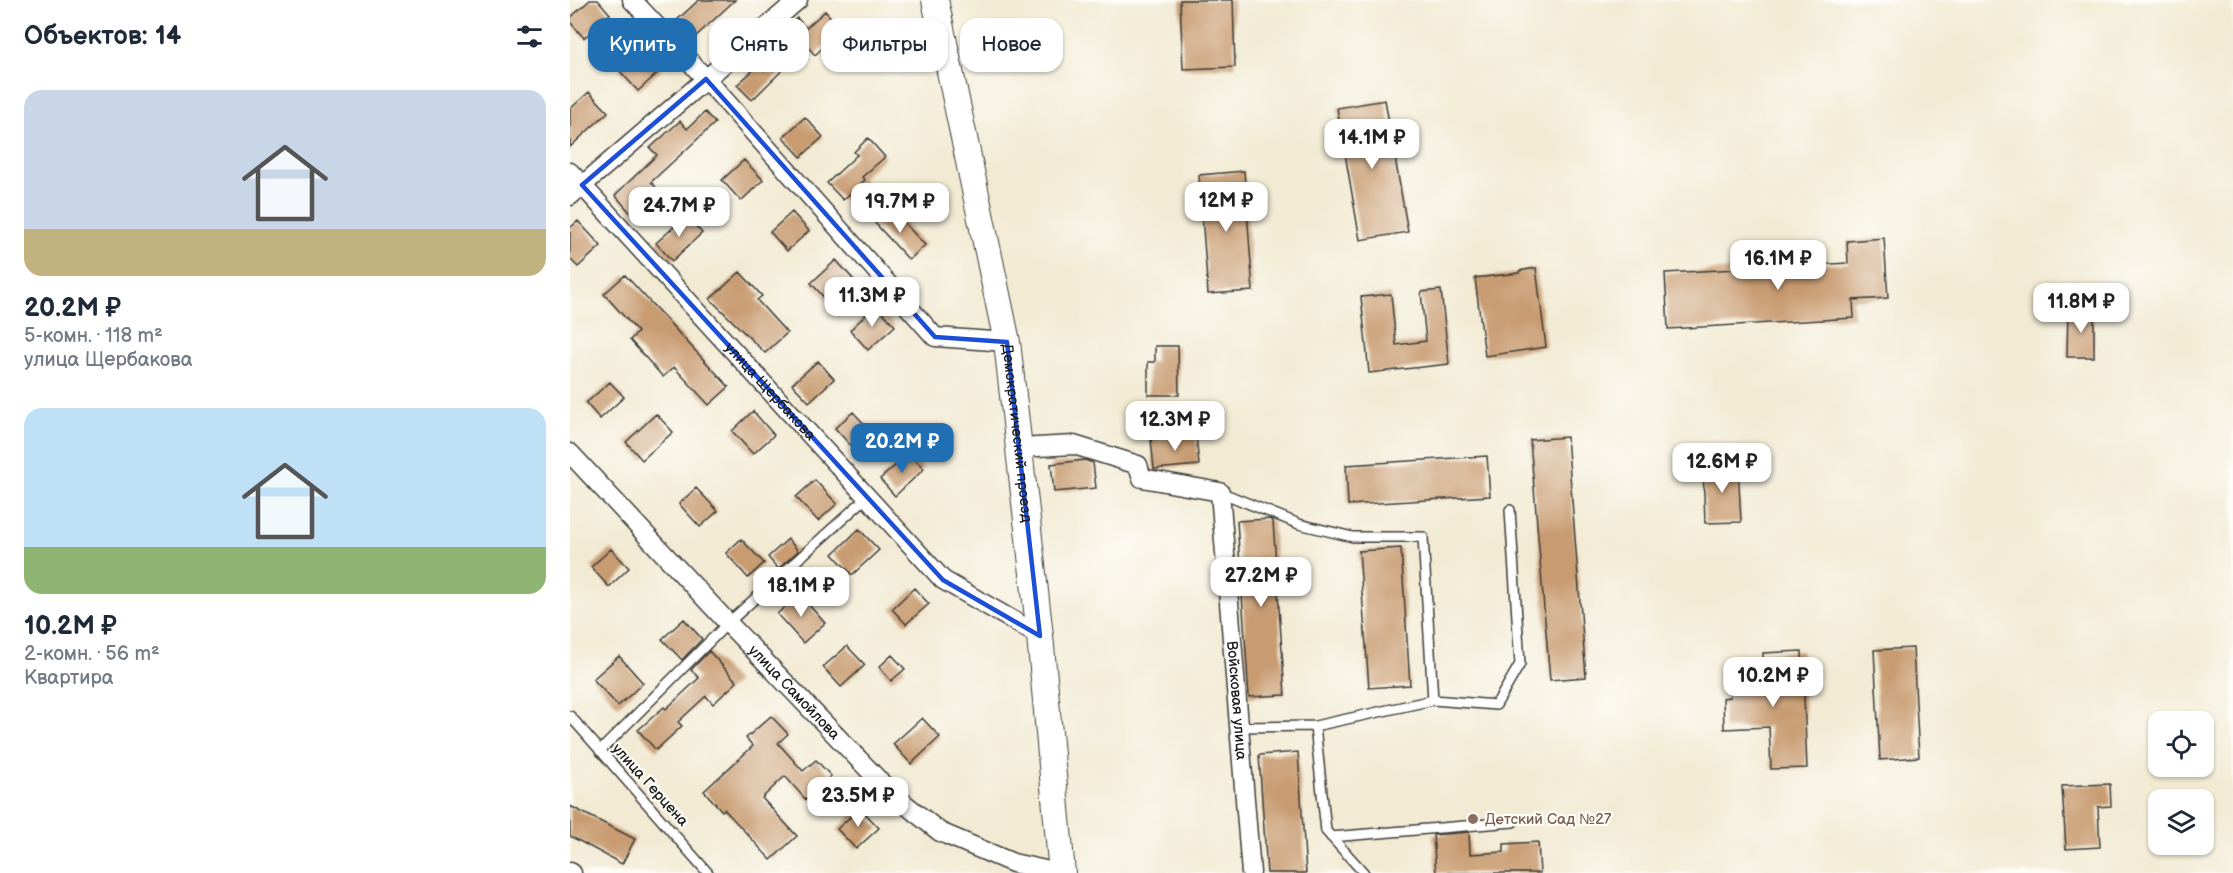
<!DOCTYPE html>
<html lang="ru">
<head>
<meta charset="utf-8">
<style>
	body { margin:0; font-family:"Balsamiq Sans",sans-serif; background:#f2f2f3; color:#1f2937; height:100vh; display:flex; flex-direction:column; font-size:22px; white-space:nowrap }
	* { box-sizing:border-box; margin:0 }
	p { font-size:20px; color:#747a83 }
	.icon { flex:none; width:33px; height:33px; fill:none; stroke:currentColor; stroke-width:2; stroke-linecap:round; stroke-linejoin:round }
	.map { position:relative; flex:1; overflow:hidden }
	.drawer { display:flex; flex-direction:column; background:#fff; width:570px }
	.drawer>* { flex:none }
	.top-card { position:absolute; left:18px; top:18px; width:570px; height:54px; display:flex; gap:12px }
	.tools { position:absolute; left:1578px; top:711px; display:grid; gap:12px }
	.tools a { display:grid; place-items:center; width:66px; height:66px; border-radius:12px; background:#fff; box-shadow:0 2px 4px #0004; font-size:30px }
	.price { position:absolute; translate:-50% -51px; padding:0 14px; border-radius:12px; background:#fff; color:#222; font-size:20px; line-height:39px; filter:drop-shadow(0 2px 3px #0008) }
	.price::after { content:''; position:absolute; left:50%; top:36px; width:18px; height:14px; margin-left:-9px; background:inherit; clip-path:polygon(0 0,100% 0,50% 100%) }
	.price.active { background:#1f6fb2; color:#fff }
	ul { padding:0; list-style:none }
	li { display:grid; align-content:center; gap:12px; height:318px; padding:0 24px }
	li span { display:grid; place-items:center; height:186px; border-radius:18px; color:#555 }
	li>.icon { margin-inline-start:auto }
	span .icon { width:108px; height:108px; fill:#fffc; stroke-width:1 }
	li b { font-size:26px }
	h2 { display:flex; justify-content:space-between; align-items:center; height:72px; padding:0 24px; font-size:26px }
	.pill { padding:0 21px; border-radius:18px; background:#fff; box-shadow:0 2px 4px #0004; font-size:21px; line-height:54px }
	.pill.active { background:#1f6fb2; color:#fff }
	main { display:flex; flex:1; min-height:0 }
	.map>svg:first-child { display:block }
	.building { fill:#c89b71 }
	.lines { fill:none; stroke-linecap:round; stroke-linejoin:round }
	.lane-casing { stroke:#3c3b37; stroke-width:12 }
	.street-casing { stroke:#3c3b37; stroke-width:21 }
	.secondary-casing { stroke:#3c3b37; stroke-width:28 }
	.lane { stroke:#fff; stroke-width:9 }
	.street { stroke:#fff; stroke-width:18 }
	.secondary { stroke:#fff; stroke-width:26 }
	.marked { fill:none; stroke:#1d4ed8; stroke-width:4.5; stroke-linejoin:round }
	.education-dot { fill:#8d6e63; stroke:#fdfcf7; stroke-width:2 }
	.labels { text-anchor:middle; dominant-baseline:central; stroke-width:4.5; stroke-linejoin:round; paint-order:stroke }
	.street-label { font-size:15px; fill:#1c1c1c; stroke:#fdfcf7 }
	.education-label { font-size:15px; fill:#785e54; stroke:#fdfcf7; text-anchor:start }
</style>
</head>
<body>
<main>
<section class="drawer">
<h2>Объектов: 14<svg class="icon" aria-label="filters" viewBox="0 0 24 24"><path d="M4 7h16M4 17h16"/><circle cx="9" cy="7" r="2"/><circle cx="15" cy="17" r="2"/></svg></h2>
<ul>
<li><span style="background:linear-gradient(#c9d6e8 75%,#c2b280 0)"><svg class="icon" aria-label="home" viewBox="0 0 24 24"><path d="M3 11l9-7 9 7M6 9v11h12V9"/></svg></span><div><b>20.2M ₽</b><p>5-комн. · 118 m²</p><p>улица Щербакова</p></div></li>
<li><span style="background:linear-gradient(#bfe0f5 75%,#8fb573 0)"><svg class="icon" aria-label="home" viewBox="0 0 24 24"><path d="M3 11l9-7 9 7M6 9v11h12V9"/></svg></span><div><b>10.2M ₽</b><p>2-комн. · 56 m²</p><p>Квартира</p></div></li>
</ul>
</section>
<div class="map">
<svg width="1663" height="873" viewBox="0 0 1663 873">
	<rect width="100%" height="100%" fill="#fdfcf7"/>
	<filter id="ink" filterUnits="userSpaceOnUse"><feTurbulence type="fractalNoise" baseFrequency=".0167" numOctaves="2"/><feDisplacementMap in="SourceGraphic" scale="12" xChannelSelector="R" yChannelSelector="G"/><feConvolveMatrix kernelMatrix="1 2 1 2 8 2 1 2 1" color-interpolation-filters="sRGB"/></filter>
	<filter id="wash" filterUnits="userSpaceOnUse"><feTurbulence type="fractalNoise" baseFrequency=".008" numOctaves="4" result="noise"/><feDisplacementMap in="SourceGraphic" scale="24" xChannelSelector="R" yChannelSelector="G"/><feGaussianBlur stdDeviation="1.35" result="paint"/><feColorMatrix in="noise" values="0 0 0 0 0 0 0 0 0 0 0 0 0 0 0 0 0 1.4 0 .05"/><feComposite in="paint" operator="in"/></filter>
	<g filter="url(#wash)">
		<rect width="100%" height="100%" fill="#f2ead3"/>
		<g id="blocks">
			<path class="building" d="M20,0H28L40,14L14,38L0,22V18Z
				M129,0H165L124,38L107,20Z
				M610,0H663L665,67L613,69Z
				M255,11L272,30L245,55L237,46L182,100L167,85L212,44L205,37L227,18L236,28Z
				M72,49L91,70L68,91L49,70Z
				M19,92L38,112L0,147V109Z
				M815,100L838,232L790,240L767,108Z
				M135,112L145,123L81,182L91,193L64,217L45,195L87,155L80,148L110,121L117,129Z
				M235,117L253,137L231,157L213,137Z
				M298,138L315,157L292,177L295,180L273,200L257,183L287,155L284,152Z
				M174,160L193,180L171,201L152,180Z
				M674,171L683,291L638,294L629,175Z
				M321,209L355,245L339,260L305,223Z
				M222,212L239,231L217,251L200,232Z
				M116,216L132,233L102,261L86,243Z
				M8,221L31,246L8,267L0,259V228Z
				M1314,238L1318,298L1283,300L1284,318L1098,329L1095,273L1278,263L1277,241Z
				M266,260L283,279L258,302L241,283Z
				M966,268L976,347L915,356L905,278L949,273V271Z
				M170,272L192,296L187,300L217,333L195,353L140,299Z
				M55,275L159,387L139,405L104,367L93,377L60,340L68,332L34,294Z
				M871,290L879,364L799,373L791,297L821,294L826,345L856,341L851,292Z
				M306,305L325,326L298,350L280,330Z
				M1498,310H1524V357H1497Z
				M585,346H608L609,395H578V362H585Z
				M248,361L264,379L239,402L222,384Z
				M40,382L54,397L30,419L16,403Z
				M183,411L204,435L183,454L162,431Z
				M283,412L298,428L280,445L265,428Z
				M86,414L103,432L72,460L56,442Z
				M626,435L629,465L584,469L581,439Z
				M997,437L1016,677L980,680L960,440Z
				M339,453L354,469L325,496L310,479Z
				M917,456L920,496L778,505L776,465Z
				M515,460L523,463L526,488L484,492L481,464Z
				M1168,465L1171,522L1135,523L1133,467Z
				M245,480L267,504L248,521L226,497Z
				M126,488L148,511L130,527L109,504Z
				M699,519L703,521L715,695L679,697L667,521Z
				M289,529L309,550L282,575L263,554Z
				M171,539L194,563L178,578L156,553Z
				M218,539L228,551L208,569L198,557Z
				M831,548L840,685L799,688L789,551Z
				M41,549L59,568L39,587L21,567Z
				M344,588L359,604L336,624L322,609Z
				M229,594L255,623L233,643L207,614Z
				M114,619L132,639L112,660L92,639Z
				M277,646L295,665L271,687L253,667Z
				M1343,648L1349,757L1310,760L1304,650Z
				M139,651L167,682L143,704L136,696L108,722L112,726L86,750L68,730L94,707L96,709L129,678L121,670Z
				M1232,651L1237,768L1201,769L1199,727L1154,729L1153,698L1160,697L1159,680L1190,678L1189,668H1193V653Z
				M322,655L335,669L321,681L309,667Z
				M49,656L73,683L48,706L23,679Z
				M201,716L218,734L208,743L233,771L246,760L261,776L236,800L215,776L192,798L227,836L201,860L154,809L152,811L134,791L183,746L176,738Z
				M352,718L370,737L341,764L323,744Z
				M728,752L736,873H697L689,755Z
				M1540,784L1541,806L1528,807L1530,847L1496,849L1492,786Z
				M0,806L65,839L52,864L0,836Z
				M290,808L309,828L286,849L267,829Z
				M899,832L900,854L934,852V844L968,842L970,873H866L863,835Z"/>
		</g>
	</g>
	<g filter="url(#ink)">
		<use href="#blocks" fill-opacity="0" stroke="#3c3b37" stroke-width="1.5"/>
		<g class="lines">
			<g class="lane-casing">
				<path id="lane" d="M650,492L729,524L783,537H853L863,700L745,726L756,831L794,873
					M863,700L926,705L950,664L940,510
					M0,716L138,873
					M669,727L745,726
					M30,751L158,623L297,497
					M761,837L943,822"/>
			</g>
			<g class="street-casing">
				<g id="street">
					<path d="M62,0L136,79L365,337L437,342"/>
					<path id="s1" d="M0,172L373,580L470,636"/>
					<path d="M0,196L228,0"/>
					<path id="s2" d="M449,448L504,445L568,465L572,478L650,492L681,873"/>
					<path id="s3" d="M0,453L158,623L321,793L370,832L443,863L489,873"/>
					<path d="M0,872L2,873"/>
				</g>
			</g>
			<g class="secondary-casing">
				<g id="secondary">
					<path id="s4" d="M365,0L437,342L470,636L492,873"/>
				</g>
			</g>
			<use href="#lane" class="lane"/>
			<use href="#street" class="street"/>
			<use href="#secondary" class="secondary"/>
		</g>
	</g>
	<path class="marked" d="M136,79L365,337L437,342L470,636L373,580L12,185Z"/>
	<circle class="education-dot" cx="903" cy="819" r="6"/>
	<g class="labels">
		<g class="street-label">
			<text stroke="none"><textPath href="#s1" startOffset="297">улица Щербакова</textPath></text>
			<text stroke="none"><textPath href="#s4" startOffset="441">Демократический проезд</textPath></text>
			<text stroke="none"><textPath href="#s3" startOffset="328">улица Самойлова</textPath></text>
			<text stroke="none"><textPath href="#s2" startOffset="424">Войсковая улица</textPath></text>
			<text transform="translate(80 785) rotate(48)">улица Герцена</text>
		</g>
		<g class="education-label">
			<text x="915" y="819">Детский Сад №27</text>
		</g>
	</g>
</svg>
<div class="tools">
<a><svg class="icon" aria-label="locate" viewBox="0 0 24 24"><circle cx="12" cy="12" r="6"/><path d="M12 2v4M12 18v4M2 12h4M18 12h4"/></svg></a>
<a><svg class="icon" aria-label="layers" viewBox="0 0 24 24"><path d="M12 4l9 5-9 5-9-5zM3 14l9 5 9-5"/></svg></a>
</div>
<b class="price" style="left:802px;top:170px">14.1M ₽</b>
<b class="price" style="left:656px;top:233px">12M ₽</b>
<b class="price" style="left:330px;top:234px">19.7M ₽</b>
<b class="price" style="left:109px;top:238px">24.7M ₽</b>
<b class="price" style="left:1208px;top:291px">16.1M ₽</b>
<b class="price" style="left:302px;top:328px">11.3M ₽</b>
<b class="price" style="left:1511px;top:334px">11.8M ₽</b>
<b class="price" style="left:605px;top:452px">12.3M ₽</b>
<b class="price active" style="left:332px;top:474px">20.2M ₽</b>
<b class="price" style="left:1152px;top:494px">12.6M ₽</b>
<b class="price" style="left:691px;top:608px">27.2M ₽</b>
<b class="price" style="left:231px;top:618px">18.1M ₽</b>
<b class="price" style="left:1203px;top:708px">10.2M ₽</b>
<b class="price" style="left:288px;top:828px">23.5M ₽</b>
<div class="top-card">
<a class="pill active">Купить</a>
<a class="pill">Снять</a>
<a class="pill">Фильтры</a>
<a class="pill">Новое</a>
</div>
</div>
</main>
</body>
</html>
